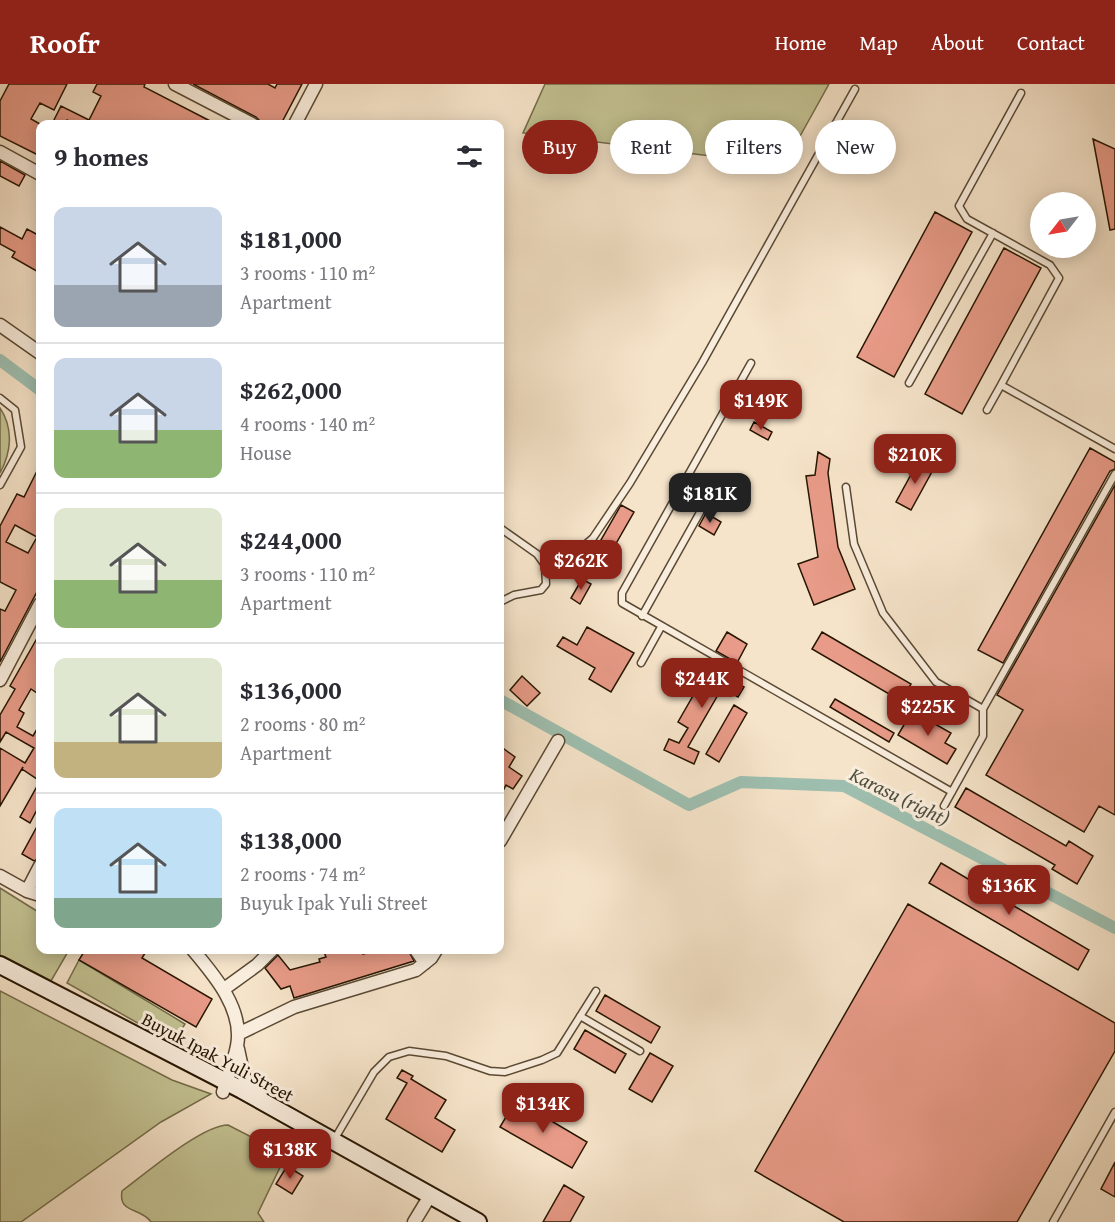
<!DOCTYPE html>
<html lang="en">
<head>
<meta charset="utf-8">
<style>
	body { margin:0; font-family:"Gentium Book Plus",serif; background:#f2f2f3; color:#2b2b33; height:100vh; display:flex; flex-direction:column; font-size:22px; white-space:nowrap }
	* { box-sizing:border-box; margin:0 }
	p { font-size:20px; color:#7c7c81 }
	.icon { flex:none; width:33px; height:33px; fill:none; stroke:currentColor; stroke-width:2; stroke-linecap:round; stroke-linejoin:round }
	.map { position:relative; flex:1; overflow:hidden }
	.details { position:absolute; left:36px; top:36px; width:468px; height:834px; display:flex; flex-direction:column; background:#fff; border-radius:12px; box-shadow:0 3px 15px #0003 }
	.details>* { flex:none }
	.banner { position:absolute; left:522px; top:36px; width:502px; height:54px; display:flex; gap:12px }
	.needle { width:39px; rotate:239deg }
	.controls { position:absolute; left:1030px; top:108px; display:grid; gap:12px }
	.controls a { display:grid; place-items:center; width:66px; height:66px; border-radius:50%; background:#fff; box-shadow:0 3px 15px #0003; font-size:30px }
	.price { position:absolute; translate:-50% -51px; padding:0 14px; border-radius:12px; background:#8f2418; color:#fff; font-size:20px; line-height:39px; filter:drop-shadow(0 2px 3px #0008) }
	.price::after { content:''; position:absolute; left:50%; top:36px; width:18px; height:14px; margin-left:-9px; background:inherit; clip-path:polygon(0 0,100% 0,50% 100%) }
	.price.active { background:#222; color:#fff }
	ul { padding:0; list-style:none }
	li { display:flex; align-items:center; gap:18px; height:150px; padding:0 18px }
	li+li { border-top:2px solid #e1e1e2 }
	li span { display:grid; place-items:center; flex:none; width:168px; height:120px; border-radius:12px; color:#555 }
	li>.icon { margin-inline-start:auto }
	span .icon { width:72px; height:72px; fill:#fffc; stroke-width:1 }
	li b { font-size:26px }
	h2 { display:flex; justify-content:space-between; align-items:center; height:72px; padding:0 18px; font-size:26px }
	.pill { padding:0 21px; border-radius:27px; background:#fff; box-shadow:0 3px 15px #0003; font-size:21px; line-height:54px }
	.pill.active { background:#8f2418; color:#fff }
	header { display:flex; align-items:center; gap:36px; box-sizing:border-box; height:84px; padding:0 30px; background:#8f2418; color:#fff }
	header strong { font-size:28px }
	nav { display:flex; gap:33px; margin-inline-start:auto; font-size:21px }
	.map>svg:first-child { display:block }
	.green { fill:#c3c292; stroke:#746c4a; stroke-width:1.5 }
	.lines { fill:none; stroke-linecap:round; stroke-linejoin:round }
	.canal { stroke:#9ebfb0; stroke-width:12 }
	.building { fill:#e89b88; stroke:#261501; stroke-width:1.5; fill-rule:evenodd }
	.lane-casing { stroke:#5a4933; stroke-width:9 }
	.street-casing { stroke:#5a4933; stroke-width:15 }
	.secondary-casing { stroke:#261501; stroke-width:20 }
	.lane { stroke:#f9eddd; stroke-width:6 }
	.street { stroke:#f9eddd; stroke-width:12 }
	.secondary { stroke:#f9eddd; stroke-width:16 }
	.labels { text-anchor:middle; dominant-baseline:central; stroke-width:6; stroke-linejoin:round; paint-order:stroke }
	.street-label { font-size:18px; fill:#261501; stroke:#f9eddd }
	.water-label { font-size:20px; font-style:italic; fill:#50503e; stroke:#f9eddd }
</style>
</head>
<body>
<header>
<strong>Roofr</strong>
<nav><a>Home</a><a>Map</a><a>About</a><a>Contact</a></nav>
</header>
<div class="map">
<svg width="1115" height="1138" viewBox="0 0 1115 1138">
	<rect width="100%" height="100%" fill="#f6e4ca"/>
	<filter id="stains"><feTurbulence type="fractalNoise" baseFrequency=".00333" numOctaves="4"/><feColorMatrix values="0 0 0 0 .2 0 0 0 0 .09 0 0 0 0 .02 0 0 0 .5 -.17"/></filter>
	<radialGradient id="worn" r=".72"><stop offset=".6" stop-color="#630" stop-opacity="0"/><stop offset="1" stop-color="#630" stop-opacity=".3"/></radialGradient>
	<path class="green" d="M545,0H829L784,81L523,49Z
		M0,324C14,345 11,369 0,389Z
		M0,804L40,829V866H69L51,897L0,871Z
		M79,876L185,940L173,959L67,899Z
		M0,907L172,996L211,1010L161,1038L21,1138H0Z
		M228,1041L269,1062L284,1075L258,1129L264,1138H151C141,1123 118,1130 122,1107C145,1090 202,1041 228,1041Z"/>
	<g class="lines">
		<path class="canal" d="M0,276L40,306
			M500,616L689,721L741,698L844,702L1115,844"/>
	</g>
	<path class="building" d="M9,0H67L54,26L40,19L31,35L40,40V72L0,52V17Z
		M97,0H145L144,3L216,40H166L159,37L157,40H76L67,36L65,40H52L61,22L89,36L101,12L93,8Z
		M193,0H268L275,4L277,0H302L281,40H263L256,33Z
		M1093,55L1115,65V145L1110,146Z
		M0,77L25,91L19,102L0,92Z
		M935,128L972,148L894,293L857,273Z
		M0,143L22,155L27,145L40,152V189L12,173L15,168L0,160Z
		M1004,164L1041,184L962,330L925,310Z
		M754,338L772,348L768,356L750,346Z
		M1090,364L1115,378V385L1110,387L1003,579L978,566Z
		M818,368L830,375L828,389L838,463L855,505L814,521L798,480L818,473L806,392L815,391Z
		M919,376L934,384L911,426L896,418Z
		M40,381V502L0,578V525L5,527L16,506L0,498V442L17,410L24,413ZM15,441L37,453L28,469L6,458Z
		M1115,401V731L1099,722L1084,748L986,691L1023,626L997,611Z
		M621,421L634,428L614,463L601,456Z
		M706,429L721,438L714,451L699,442Z
		M582,495L591,500L580,520L571,514Z
		M587,543L634,569L611,608L589,595L595,584L557,562L563,553L577,561Z
		M727,548L747,560L737,579L716,567Z
		M822,548L911,600L901,617L812,565Z
		M40,549V611L31,605L19,626L24,629L17,643L33,652L40,640V697L22,685L23,683L0,722V664L25,679L34,664L6,648L0,658V631L15,605L10,602Z
		M713,577L731,588L728,594L744,603L738,613L722,604L688,663L699,668L694,680L664,666L669,655L679,659L688,644L678,638Z
		M522,592L540,609L527,622L510,606Z
		M835,615L894,649L889,658L830,623Z
		M734,621L747,629L719,678L706,670Z
		M912,627L951,649L945,659L956,665L947,680L898,651Z
		M500,662L515,673L509,683L522,692L513,705L506,701L500,713Z
		M40,697V720L30,739L20,733Z
		M966,704L1066,762L1069,757L1093,772L1077,800L1052,785L1055,781L955,723Z
		M40,737V774L34,777L22,770Z
		M941,779L1089,866L1078,886L929,799Z
		M908,820L1115,939V967L1017,1138H844L755,1087Z
		M85,866H147L142,874L212,915L196,943L79,876Z
		M333,866H362L363,870L378,866H408L414,877L294,914L290,902L281,905L265,884L278,871L290,886L320,878L319,875L326,873L324,868Z
		M605,911L660,943L651,959L596,927Z
		M585,946L626,970L615,989L574,965Z
		M650,969L673,982L652,1018L629,1005Z
		M402,986L413,992L411,995L446,1016L435,1034L455,1046L442,1068L386,1035L407,999L397,994Z
		M516,1016L587,1058L572,1084L500,1043Z
		M1115,1078V1113L1101,1105Z
		M287,1082L303,1092L292,1110L276,1100Z
		M564,1101L584,1113L570,1138H543Z"/>
	<g class="lines">
		<g class="lane-casing">
			<path id="lane" d="M1021,9L959,122L967,135L1050,181L1059,194L1001,301L1115,365
				M751,279L622,509V519L952,708
				M909,299L993,149
				M0,314L15,326L21,363L0,401
				M987,326L1001,301
				M846,403L854,460L883,529L936,598L983,625
				M500,444L537,470L545,481
				M500,518L514,511L541,506L546,500L545,481L573,471L593,454L630,399L702,279L855,5
				M642,532L708,414
				M641,579L661,543
				M944,722L983,652V625L1115,390
				M580,932L640,967
				M334,1056L374,988L389,973L409,967L446,972L490,987L505,988L542,976L557,969L596,907
				M1053,1138L1115,1028"/>
		</g>
		<g class="street-casing">
			<path id="street" d="M175,0L252,40
				M295,40L316,0
				M0,68L40,90
				M0,241L40,269
				M0,596L40,520
				M500,757L558,657
				M0,792L27,807L40,811
				M27,807L40,782
				M193,866C215,892 244,926 237,962C234,978 227,993 223,1008
				M416,866L425,879
				M224,905L257,881L272,866
				M238,950L294,923L416,886L431,874L436,866
				M238,965L244,993L261,1012
				M414,1138L431,1110"/>
		</g>
		<g class="secondary-casing">
			<path id="secondary" d="M0,881L242,1006L478,1138"/>
		</g>
		<use href="#lane" class="lane"/>
		<use href="#street" class="street"/>
		<use href="#secondary" class="secondary"/>
	</g>
	<g class="labels">
		<g class="street-label">
			<text transform="translate(218 973) rotate(28)">Buyuk Ipak Yuli Street</text>
		</g>
		<g class="water-label">
			<text transform="translate(900 712) rotate(26)">Karasu (right)</text>
		</g>
	</g>
	<rect width="100%" height="100%" filter="url(#stains)"/>
	<rect width="100%" height="100%" fill="url(#worn)"/>
</svg>
<div class="controls">
<a><svg class="needle" viewBox="-14 -14 28 28"><path d="M0-13l5 13h-10z" fill="#e53935"/><path d="M0 13l5-13h-10z" fill="#7c7c81"/></svg></a>
</div>
<b class="price" style="left:761px;top:347px">$149K</b>
<b class="price" style="left:915px;top:401px">$210K</b>
<b class="price active" style="left:710px;top:440px">$181K</b>
<b class="price" style="left:581px;top:507px">$262K</b>
<b class="price" style="left:702px;top:625px">$244K</b>
<b class="price" style="left:928px;top:653px">$225K</b>
<b class="price" style="left:1009px;top:832px">$136K</b>
<b class="price" style="left:543px;top:1050px">$134K</b>
<b class="price" style="left:290px;top:1096px">$138K</b>
<div class="banner">
<a class="pill active">Buy</a>
<a class="pill">Rent</a>
<a class="pill">Filters</a>
<a class="pill">New</a>
</div>
<section class="details">
<h2>9 homes<svg class="icon" aria-label="filters" viewBox="0 0 24 24"><path d="M4 7h16M4 17h16"/><circle cx="9" cy="7" r="2"/><circle cx="15" cy="17" r="2"/></svg></h2>
<ul>
<li><span style="background:linear-gradient(#c9d6e8 65%,#9aa5b1 0)"><svg class="icon" aria-label="home" viewBox="0 0 24 24"><path d="M3 11l9-7 9 7M6 9v11h12V9"/></svg></span><div><b>$181,000</b><p>3 rooms · 110 m²</p><p>Apartment</p></div></li>
<li><span style="background:linear-gradient(#c9d6e8 60%,#8fb573 0)"><svg class="icon" aria-label="home" viewBox="0 0 24 24"><path d="M3 11l9-7 9 7M6 9v11h12V9"/></svg></span><div><b>$262,000</b><p>4 rooms · 140 m²</p><p>House</p></div></li>
<li><span style="background:linear-gradient(#dfe7d0 60%,#8fb573 0)"><svg class="icon" aria-label="home" viewBox="0 0 24 24"><path d="M3 11l9-7 9 7M6 9v11h12V9"/></svg></span><div><b>$244,000</b><p>3 rooms · 110 m²</p><p>Apartment</p></div></li>
<li><span style="background:linear-gradient(#dfe7d0 70%,#c2b280 0)"><svg class="icon" aria-label="home" viewBox="0 0 24 24"><path d="M3 11l9-7 9 7M6 9v11h12V9"/></svg></span><div><b>$136,000</b><p>2 rooms · 80 m²</p><p>Apartment</p></div></li>
<li><span style="background:linear-gradient(#bfe0f5 75%,#7fa58c 0)"><svg class="icon" aria-label="home" viewBox="0 0 24 24"><path d="M3 11l9-7 9 7M6 9v11h12V9"/></svg></span><div><b>$138,000</b><p>2 rooms · 74 m²</p><p>Buyuk Ipak Yuli Street</p></div></li>
</ul>
</section>
</div>
</body>
</html>
